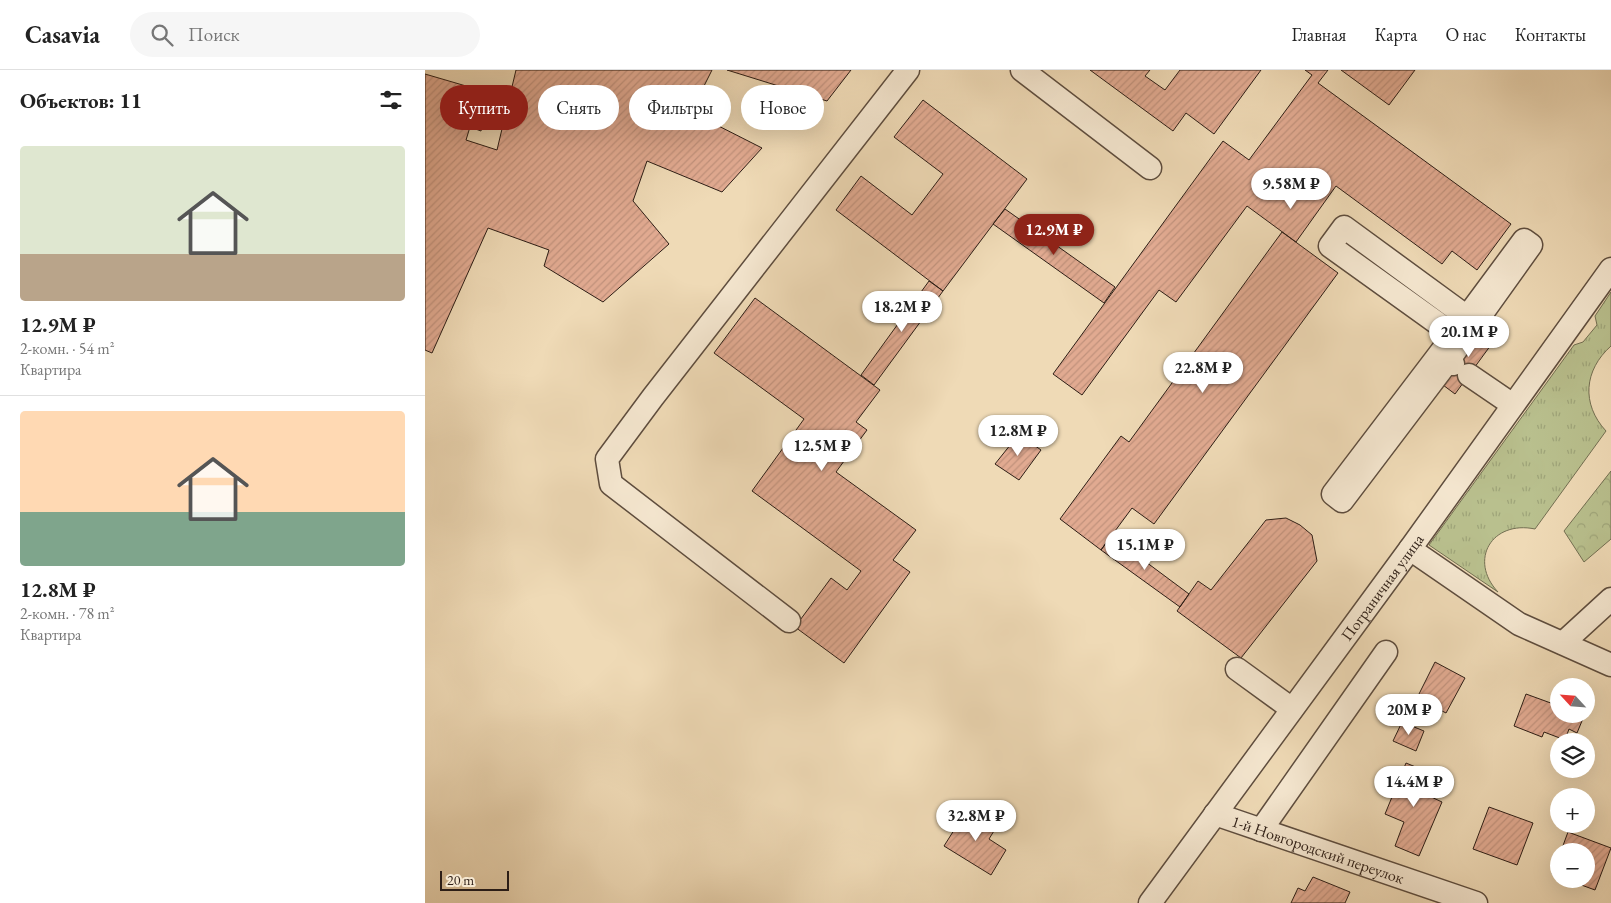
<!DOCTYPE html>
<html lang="ru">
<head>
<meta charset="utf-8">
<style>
	body { margin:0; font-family:"EB Garamond",serif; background:#f6f6f6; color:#222; height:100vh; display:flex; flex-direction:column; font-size:19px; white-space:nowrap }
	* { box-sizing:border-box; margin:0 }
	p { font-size:16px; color:#767676 }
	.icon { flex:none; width:28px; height:28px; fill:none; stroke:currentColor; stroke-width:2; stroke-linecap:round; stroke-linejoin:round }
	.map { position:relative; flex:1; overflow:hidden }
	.sheet { display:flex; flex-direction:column; background:#fff; width:425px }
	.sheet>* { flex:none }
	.guide { position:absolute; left:15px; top:15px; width:475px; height:45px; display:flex; gap:10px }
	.needle { width:32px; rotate:296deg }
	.tools { position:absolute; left:1125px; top:608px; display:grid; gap:10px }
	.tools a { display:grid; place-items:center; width:45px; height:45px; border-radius:50%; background:#fff; box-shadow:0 5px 20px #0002; font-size:25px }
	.scale { position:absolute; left:15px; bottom:12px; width:69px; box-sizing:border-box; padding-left:5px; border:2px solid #2d1e16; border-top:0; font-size:14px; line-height:18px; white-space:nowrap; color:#2d1e16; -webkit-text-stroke:4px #f5e7d0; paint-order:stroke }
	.price { position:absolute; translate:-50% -42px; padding:0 11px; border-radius:18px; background:#fff; color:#222; font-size:16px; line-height:32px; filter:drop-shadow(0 1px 2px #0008) }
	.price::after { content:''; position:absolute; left:50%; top:30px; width:15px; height:11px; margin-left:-8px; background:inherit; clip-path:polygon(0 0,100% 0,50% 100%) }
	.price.on { background:#8f2418; color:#fff }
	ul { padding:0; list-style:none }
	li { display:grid; align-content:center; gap:10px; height:265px; padding:0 20px }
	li+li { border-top:1px solid #e0e0e0 }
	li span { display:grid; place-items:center; height:155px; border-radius:5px; color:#555 }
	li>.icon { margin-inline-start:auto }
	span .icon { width:90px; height:90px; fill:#fffc; stroke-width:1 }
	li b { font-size:21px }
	h2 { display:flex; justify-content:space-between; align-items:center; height:60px; padding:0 20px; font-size:21px }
	.chip { padding:0 18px; border-radius:22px; background:#fff; box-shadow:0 5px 20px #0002; font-size:18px; line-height:45px }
	.chip.on { background:#8f2418; color:#fff }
	header { display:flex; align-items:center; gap:30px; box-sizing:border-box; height:70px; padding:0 25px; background:#fff; border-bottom:1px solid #e0e0e0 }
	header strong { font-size:24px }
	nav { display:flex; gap:28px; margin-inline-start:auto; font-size:18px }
	.search { width:350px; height:45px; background:#f6f6f6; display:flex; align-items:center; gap:12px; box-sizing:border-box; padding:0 18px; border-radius:28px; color:#767676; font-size:19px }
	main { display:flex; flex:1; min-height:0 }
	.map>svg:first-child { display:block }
	.grass { fill:url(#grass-tufts); stroke:#736f52 }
	.forest { fill:url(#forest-crowns); stroke:#736f52 }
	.building { fill:url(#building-hatch); stroke:#2d1e16 }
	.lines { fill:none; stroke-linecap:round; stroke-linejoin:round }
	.minor-casing { stroke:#5e4d3e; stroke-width:25 }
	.minor { stroke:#f5e7d0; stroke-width:22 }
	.labels { text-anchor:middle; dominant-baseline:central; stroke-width:4.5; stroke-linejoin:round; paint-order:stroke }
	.street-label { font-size:16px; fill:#2d1e16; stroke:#f5e7d0 }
</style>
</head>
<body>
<header>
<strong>Casavia</strong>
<div class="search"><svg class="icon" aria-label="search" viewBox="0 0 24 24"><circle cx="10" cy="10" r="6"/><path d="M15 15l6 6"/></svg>Поиск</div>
<nav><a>Главная</a><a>Карта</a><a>О нас</a><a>Контакты</a></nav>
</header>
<main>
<section class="sheet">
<h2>Объектов: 11<svg class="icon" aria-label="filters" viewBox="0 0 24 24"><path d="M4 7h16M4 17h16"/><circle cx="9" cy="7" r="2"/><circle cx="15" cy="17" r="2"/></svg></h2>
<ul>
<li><span style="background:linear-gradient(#dfe7d0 70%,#b9a48a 0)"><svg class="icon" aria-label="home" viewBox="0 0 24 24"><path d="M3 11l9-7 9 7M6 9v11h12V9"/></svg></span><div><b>12.9M ₽</b><p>2-комн. · 54 m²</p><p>Квартира</p></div></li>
<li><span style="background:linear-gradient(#ffd9b3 65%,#7fa58c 0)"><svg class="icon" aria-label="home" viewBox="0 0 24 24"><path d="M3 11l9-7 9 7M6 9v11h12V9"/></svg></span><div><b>12.8M ₽</b><p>2-комн. · 78 m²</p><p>Квартира</p></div></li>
</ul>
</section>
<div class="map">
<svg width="1186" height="833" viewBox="0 0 1186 833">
	<defs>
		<pattern id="grass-tufts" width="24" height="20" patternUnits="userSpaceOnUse" patternTransform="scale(1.25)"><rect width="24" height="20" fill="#b9c08e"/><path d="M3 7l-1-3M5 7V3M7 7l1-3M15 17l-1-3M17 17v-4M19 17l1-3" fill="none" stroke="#9fa57a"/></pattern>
		<pattern id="forest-crowns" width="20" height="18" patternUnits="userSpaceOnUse" patternTransform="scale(1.25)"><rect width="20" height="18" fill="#b9c08e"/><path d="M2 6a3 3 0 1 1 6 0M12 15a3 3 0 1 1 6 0" fill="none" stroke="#9fa57a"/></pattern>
		<pattern id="building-hatch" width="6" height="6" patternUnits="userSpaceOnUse" patternTransform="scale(1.25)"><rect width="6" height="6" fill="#e1aa91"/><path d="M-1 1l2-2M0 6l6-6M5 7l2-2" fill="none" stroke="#c1927c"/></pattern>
	</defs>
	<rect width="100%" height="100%" fill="#efdab6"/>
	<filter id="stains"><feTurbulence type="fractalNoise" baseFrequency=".004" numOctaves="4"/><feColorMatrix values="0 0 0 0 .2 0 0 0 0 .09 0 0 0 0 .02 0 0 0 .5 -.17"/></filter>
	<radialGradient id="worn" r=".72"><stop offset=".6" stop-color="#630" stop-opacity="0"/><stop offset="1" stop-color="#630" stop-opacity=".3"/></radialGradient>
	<path class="grass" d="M1186,222V276C1159,300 1156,334 1181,361L1110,459C1067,450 1043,490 1073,522L1004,475L1149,275L1158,272L1172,255L1170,246Z"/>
	<path class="forest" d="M1186,401V469L1159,492L1139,461Z"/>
	<path class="building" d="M91,0H287L266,42L337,78L297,122L222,91L208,131L244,174L178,232L119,196L124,180L63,158L7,283L0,280V4L65,23L56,61L45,57L41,70L72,80Z
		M302,0H426L402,31Z
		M665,0H725L720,6L740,20L755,0H836L789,64L761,43L748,61Z
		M880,0H903L893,13L1086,154L1052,200L1027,181L1017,194L911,116L871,172L822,136L751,232L734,220L657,325L628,304L798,71L824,90L887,5Z
		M916,0H990L964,35Z
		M498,30L602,109L518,221L411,140L436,106L487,145L518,104L469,67Z
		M580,139L690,217L679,233L568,154Z
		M857,162L913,203L729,454L707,438L676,480L635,449L696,366L704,372Z
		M504,211L518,221L449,315L436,305Z
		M330,228L455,320L431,352L442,360L411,402L491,460L468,490L485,502L419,593L370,557L406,508L422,520L436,501L327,421L379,349L289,283Z
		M1058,252L1074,264L1030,324L1014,312Z
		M594,364L616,380L594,410L570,394Z
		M861,448L875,455L887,465L892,491L816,588L752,541L773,511L786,520L841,450Z
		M686,466L764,524L755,537L676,480Z
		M1010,592L1040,608L1021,643L992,628Z
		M1101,624L1134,636V644H1153L1159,646L1152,663L1144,659L1140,670L1119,662L1117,667L1089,656Z
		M977,652L999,661L991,681L968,671Z
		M981,693L1010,705L1002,725L1017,732L994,786L970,776L979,752L960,744Z
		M1064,737L1108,753L1092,795L1048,779Z
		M543,738L572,756L564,769L581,780L566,805L519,776Z
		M1143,762L1186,778L1170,820L1140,809H1161V781H1136Z
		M1134,786V807L1127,804Z
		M888,807L925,822L920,833H866L873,818L880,821Z"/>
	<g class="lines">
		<g class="minor-casing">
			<g id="minor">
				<path d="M597,0L725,98"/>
				<path d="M1023,291L917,431L908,424L1029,265L905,176L919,157L1042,247L1099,170L1106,175L1023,291L1028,294"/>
				<path d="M1044,305L1088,335"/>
				<path d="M985,479L1094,554L1186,595"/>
				<path d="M364,551L186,414L182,389L228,327L483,0"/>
				<path d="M1138,573L1186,529"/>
				<path d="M812,599L867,639"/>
				<path id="s1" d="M790,744L1051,833"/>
				<path d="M836,760L961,582"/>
				<path id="s2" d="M725,833L985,479L1186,199"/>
			</g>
		</g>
		<use href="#minor" class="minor"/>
	</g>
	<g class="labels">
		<g class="street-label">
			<text stroke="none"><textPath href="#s2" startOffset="392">Пограничная улица</textPath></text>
			<text stroke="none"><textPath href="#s1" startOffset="109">1-й Новгородский переулок</textPath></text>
		</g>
	</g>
	<rect width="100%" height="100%" filter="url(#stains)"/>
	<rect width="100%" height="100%" fill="url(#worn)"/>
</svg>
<div class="tools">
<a><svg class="needle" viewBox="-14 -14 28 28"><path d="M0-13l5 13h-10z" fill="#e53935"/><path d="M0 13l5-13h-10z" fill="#767676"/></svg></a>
<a><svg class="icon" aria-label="layers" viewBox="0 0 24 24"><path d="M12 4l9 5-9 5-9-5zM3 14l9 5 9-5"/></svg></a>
<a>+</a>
<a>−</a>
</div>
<div class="scale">20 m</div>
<b class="price" style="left:866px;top:140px">9.58M ₽</b>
<b class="price on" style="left:629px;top:186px">12.9M ₽</b>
<b class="price" style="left:477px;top:263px">18.2M ₽</b>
<b class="price" style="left:1044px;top:288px">20.1M ₽</b>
<b class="price" style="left:778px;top:324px">22.8M ₽</b>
<b class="price" style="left:593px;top:387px">12.8M ₽</b>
<b class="price" style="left:397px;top:402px">12.5M ₽</b>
<b class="price" style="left:720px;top:501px">15.1M ₽</b>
<b class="price" style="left:984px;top:666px">20M ₽</b>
<b class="price" style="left:989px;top:738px">14.4M ₽</b>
<b class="price" style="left:551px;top:772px">32.8M ₽</b>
<div class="guide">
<a class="chip on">Купить</a>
<a class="chip">Снять</a>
<a class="chip">Фильтры</a>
<a class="chip">Новое</a>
</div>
</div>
</main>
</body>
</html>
